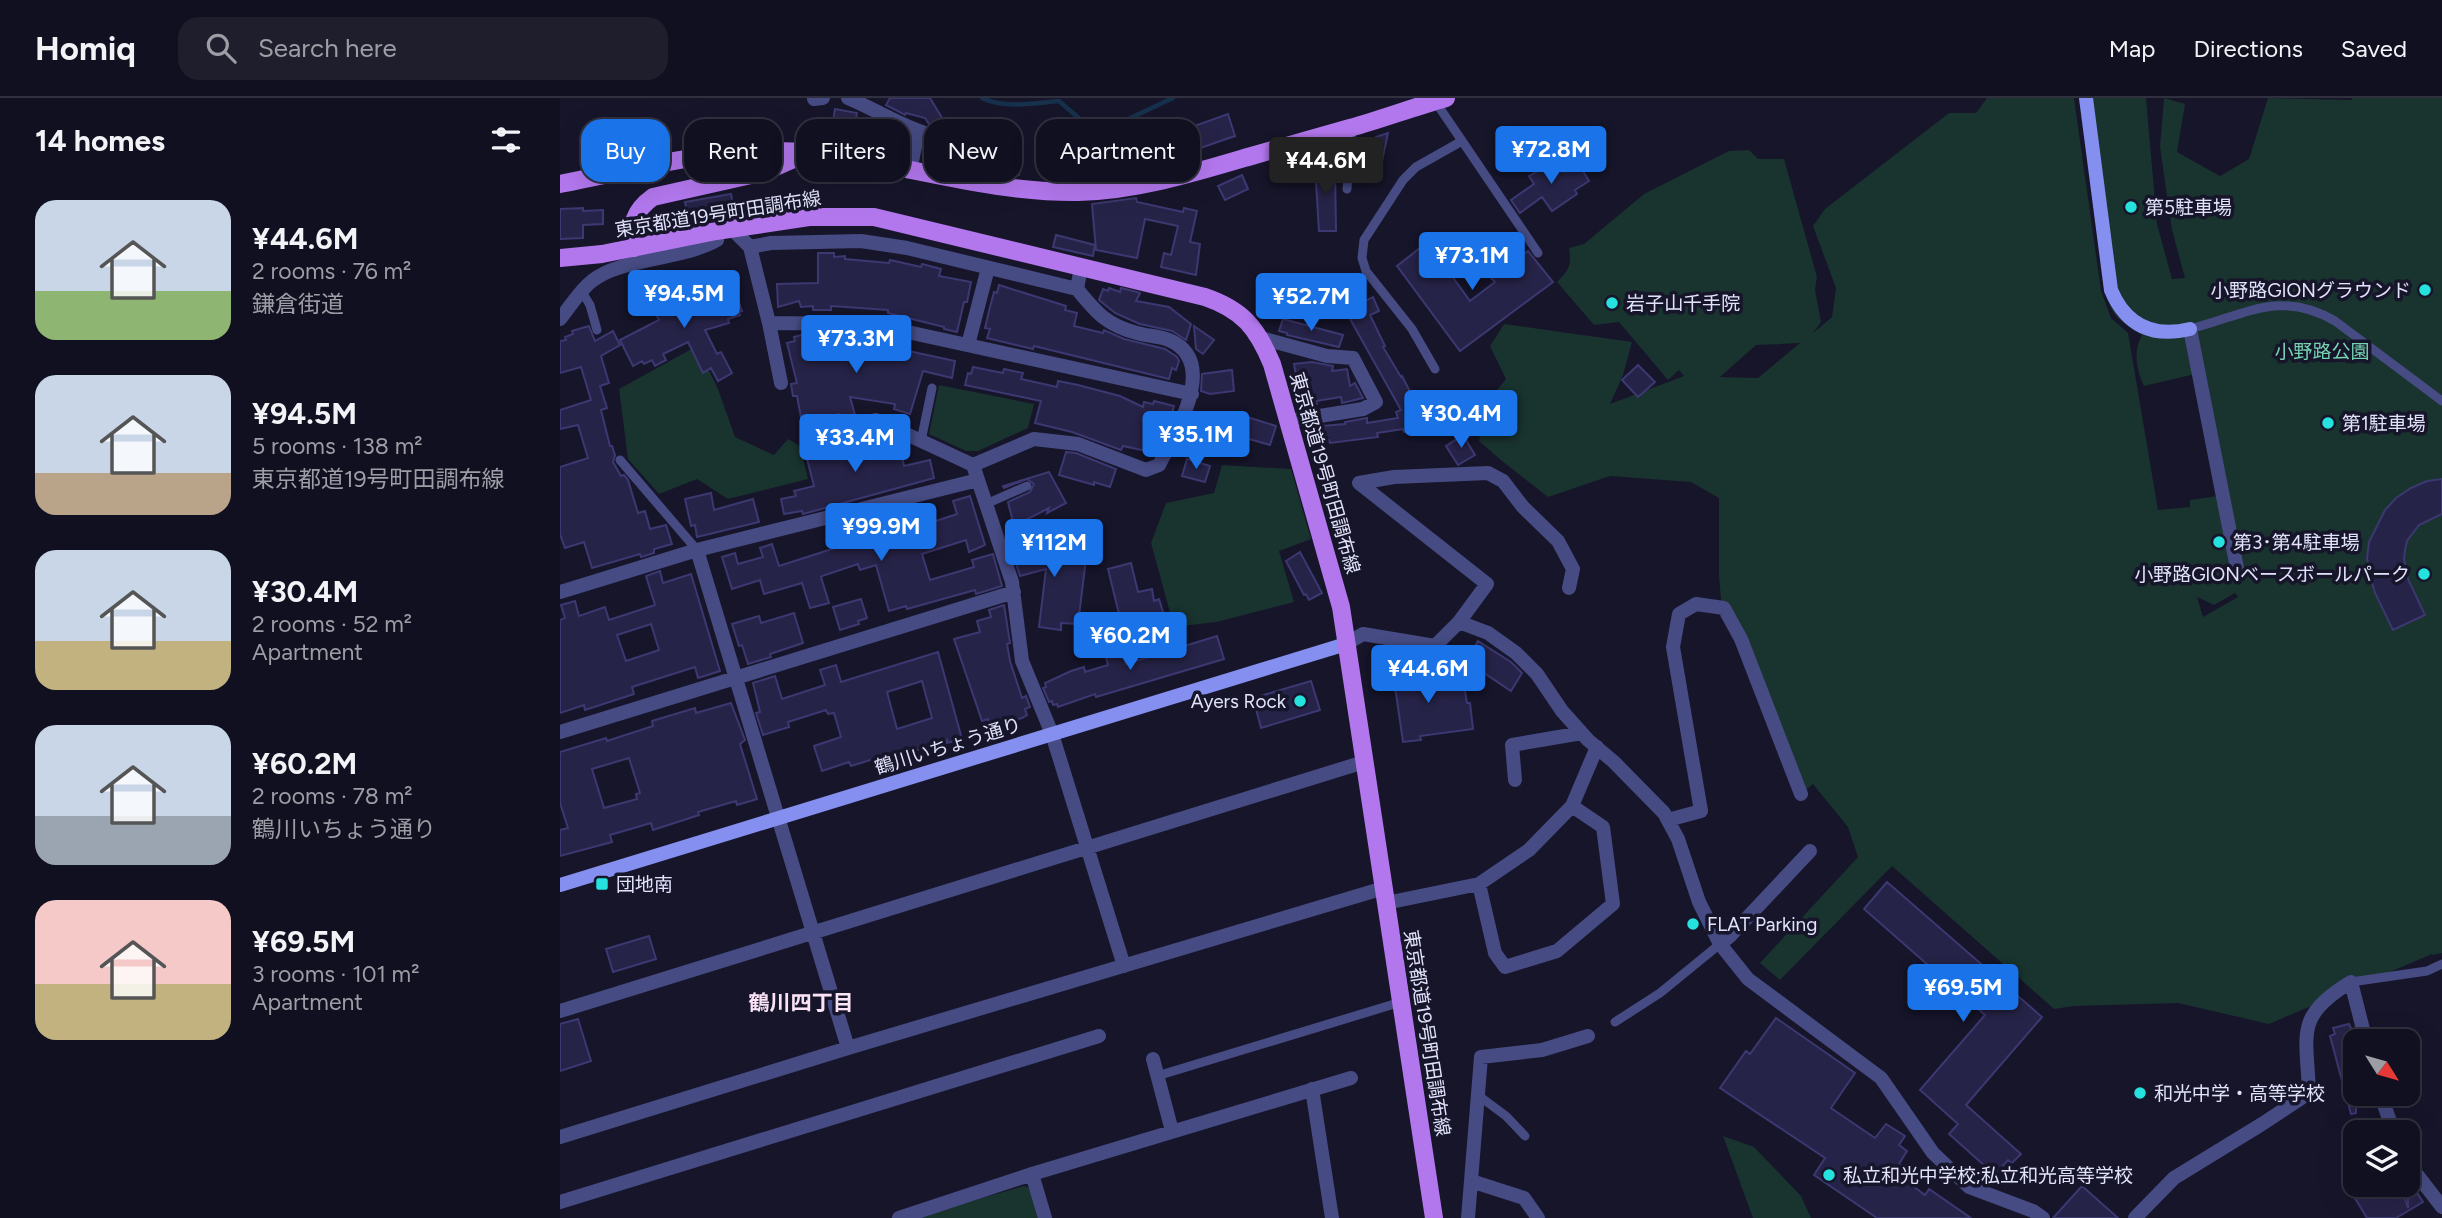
<!DOCTYPE html>
<html lang="en">
<head>
<meta charset="utf-8">
<style>
	body { margin:0; font-family:Figtree,"Noto Sans JP",sans-serif; background:#1e1e2d; color:#f1f3f6; height:100vh; display:flex; flex-direction:column; font-size:26px; white-space:nowrap }
	* { box-sizing:border-box; margin:0 }
	p { font-size:23px; color:#9c9da5 }
	.icon { flex:none; width:38px; height:38px; fill:none; stroke:currentColor; stroke-width:2; stroke-linecap:round; stroke-linejoin:round }
	.map { position:relative; flex:1; overflow:hidden }
	.details { display:flex; flex-direction:column; background:#101020; width:560px }
	.details>* { flex:none }
	.hud { position:absolute; left:21px; top:21px; width:665px; height:63px; display:flex; gap:14px }
	.needle { width:46px; rotate:127deg }
	.fabs { position:absolute; left:1783px; top:931px; display:grid; gap:14px }
	.fabs a { display:grid; place-items:center; width:77px; height:77px; border-radius:14px; background:#101020; box-shadow:0 7px 28px #0002,0 0 0 2px #30303e; font-size:35px }
	.price { position:absolute; translate:-50% -60px; padding:0 16px; border-radius:7px; background:#1a73e8; color:#fff; font-size:23px; line-height:46px; filter:drop-shadow(0 2px 4px #0008) }
	.price::after { content:''; position:absolute; left:50%; top:42px; width:21px; height:16px; margin-left:-10px; background:inherit; clip-path:polygon(0 0,100% 0,50% 100%) }
	.price.on { background:#222; color:#fff }
	ul { padding:0; list-style:none }
	li { display:flex; align-items:center; gap:21px; height:175px; padding:0 35px }
	li span { display:grid; place-items:center; flex:none; width:196px; height:140px; border-radius:21px; color:#555 }
	li>.icon { margin-inline-start:auto }
	span .icon { width:84px; height:84px; fill:#fffc; stroke-width:1 }
	li b { font-size:30px }
	h2 { display:flex; justify-content:space-between; align-items:center; height:84px; padding:0 35px; font-size:30px }
	.tag { padding:0 24px; border-radius:21px; background:#101020; box-shadow:0 7px 28px #0002,0 0 0 2px #30303e; font-size:24px; line-height:63px }
	.tag.on { background:#1a73e8; color:#fff }
	header { display:flex; align-items:center; gap:42px; box-sizing:border-box; height:98px; padding:0 35px; background:#101020; border-bottom:2px solid #30303e }
	header strong { font-size:33px }
	nav { display:flex; gap:38px; margin-inline-start:auto; font-size:24px }
	.search { width:490px; height:63px; background:#1e1e2d; display:flex; align-items:center; gap:18px; box-sizing:border-box; padding:0 24px; border-radius:21px; color:#9c9da5; font-size:26px }
	main { display:flex; flex:1; min-height:0 }
	.map>svg:first-child { display:block }
	.green { fill:#19332f; fill-rule:evenodd }
	.lines { fill:none; stroke-linecap:round; stroke-linejoin:round }
	.stream { stroke:#17314c; stroke-width:4.5 }
	.building { fill:#262348; stroke:#3c3871; stroke-width:2; fill-rule:evenodd }
	.lane { stroke:#464b83; stroke-width:9 }
	.street { stroke:#464b83; stroke-width:14 }
	.secondary { stroke:#858fef; stroke-width:14 }
	.primary { stroke:#b277ed; stroke-width:18 }
	.poi-dot { fill:#26e2de; stroke:#16152a; stroke-width:2.5 }
	.labels { text-anchor:middle; dominant-baseline:central; stroke-width:7; stroke-linejoin:round; paint-order:stroke }
	.poi-label { font-size:19px; fill:#e1e2fb; stroke:#16152a; text-anchor:start }
	.street-label { font-size:19px; fill:#e1e2fb; stroke:#16152a }
	.park-label { font-size:19px; fill:#75d3b0; stroke:#16152a }
	.neighbourhood-label { font-size:21px; font-weight:bold; fill:#fbe3f6; stroke:#16152a }
</style>
</head>
<body>
<header>
<strong>Homiq</strong>
<div class="search"><svg class="icon" aria-label="search" viewBox="0 0 24 24"><circle cx="10" cy="10" r="6"/><path d="M15 15l6 6"/></svg>Search here</div>
<nav><a>Map</a><a>Directions</a><a>Saved</a></nav>
</header>
<main>
<section class="details">
<h2>14 homes<svg class="icon" aria-label="filters" viewBox="0 0 24 24"><path d="M4 7h16M4 17h16"/><circle cx="9" cy="7" r="2"/><circle cx="15" cy="17" r="2"/></svg></h2>
<ul>
<li><span style="background:linear-gradient(#c9d6e8 65%,#8fb573 0)"><svg class="icon" aria-label="home" viewBox="0 0 24 24"><path d="M3 11l9-7 9 7M6 9v11h12V9"/></svg></span><div><b>¥44.6M</b><p>2 rooms · 76 m²</p><p>鎌倉街道</p></div></li>
<li><span style="background:linear-gradient(#c9d6e8 70%,#b9a48a 0)"><svg class="icon" aria-label="home" viewBox="0 0 24 24"><path d="M3 11l9-7 9 7M6 9v11h12V9"/></svg></span><div><b>¥94.5M</b><p>5 rooms · 138 m²</p><p>東京都道19号町田調布線</p></div></li>
<li><span style="background:linear-gradient(#c9d6e8 65%,#c2b280 0)"><svg class="icon" aria-label="home" viewBox="0 0 24 24"><path d="M3 11l9-7 9 7M6 9v11h12V9"/></svg></span><div><b>¥30.4M</b><p>2 rooms · 52 m²</p><p>Apartment</p></div></li>
<li><span style="background:linear-gradient(#c9d6e8 65%,#9aa5b1 0)"><svg class="icon" aria-label="home" viewBox="0 0 24 24"><path d="M3 11l9-7 9 7M6 9v11h12V9"/></svg></span><div><b>¥60.2M</b><p>2 rooms · 78 m²</p><p>鶴川いちょう通り</p></div></li>
<li><span style="background:linear-gradient(#f6c9c9 60%,#c2b280 0)"><svg class="icon" aria-label="home" viewBox="0 0 24 24"><path d="M3 11l9-7 9 7M6 9v11h12V9"/></svg></span><div><b>¥69.5M</b><p>3 rooms · 101 m²</p><p>Apartment</p></div></li>
</ul>
</section>
<div class="map">
<svg width="1882" height="1120" viewBox="0 0 1882 1120">
	<rect width="100%" height="100%" fill="#16152a"/>
	<path class="green" d="M1427,0H1514L1541,193L1551,220L1568,235L1598,412L1630,409V402L1665,397L1644,274L1584,288C1576,271 1573,253 1582,237C1559,222 1552,220 1545,192L1519,0H1586L1597,126L1612,181L1625,180L1612,132L1600,49L1604,0L1625,6L1617,54L1660,78L1689,61L1708,0L1791,2L1793,0H1882V855L1873,857L1872,856L1709,926L1618,905L1514,908L1494,911L1332,768L1220,882L1200,865L1298,759L1288,729L1253,686L1241,696L1203,612L1161,502L1159,478V400L1131,384L1050,378L988,399L942,363L919,343L926,306L946,281L930,248L944,226L1072,244L1063,277L1050,306L1124,278L1119,272L1108,282L1059,224L1034,227L997,184C1009,172 1012,167 1009,150L1024,146L1084,96L1169,53L1189,52L1198,61H1224L1257,179L1255,192L1261,224L1253,235L1272,219L1276,190L1253,128L1265,111L1389,15H1416ZM1240,245L1198,280L1160,279L1196,247ZM1675,495L1678,499L1643,519L1637,499L1654,507Z
		M137,248L158,291L175,339L214,357L228,341L240,348L248,381L168,401L137,381L99,396L68,361L59,291Z
		M379,287L474,306L468,330L418,353H406L369,336Z
		M662,367L731,371L751,441L719,453L734,504L656,524L614,529L591,445L606,405L654,395Z
		M1163,1038L1194,1049L1241,1098L1251,1120H1193Z
		M464,1088L472,1091L481,1120H352Z"/>
	<g class="lines">
		<path class="stream" d="M422,0C444,11 475,5 499,3L521,22L528,40L613,0"/>
	</g>
	<path class="building" d="M330,0H370L385,25L378,29L369,26L365,20L346,15L345,17L326,7Z
		M275,11L297,15L293,39L271,36Z
		M668,16L675,38L617,58L609,37Z
		M318,25L337,34L329,49L326,47L324,51L308,44Z
		M828,35L818,82L800,78L804,52L815,55L816,39Z
		M382,50L461,62L459,77L431,74L391,66Z
		M997,61L1005,74L1018,65L1029,83L1015,92L1017,96L992,113L982,99L960,115L951,102L974,86L969,78L976,74L974,70L986,62L989,66Z
		M775,67L776,133H759L755,68Z
		M682,77L688,91L665,102L658,88Z
		M171,96L174,112L128,120L125,104Z
		M576,100L577,104L623,114L624,110L637,113L630,144L640,146L636,177L601,169L604,155L611,157L618,128L585,121L577,160L536,152L532,106Z
		M23,110V113L43,112V126L23,127V140L0,141V111Z
		M496,137L535,147L533,158L493,149Z
		M870,142L887,165L884,167L910,203L935,184L931,180L943,171L938,165L953,154L958,161L968,153L993,184L900,253L837,168Z
		M258,155H274V159L285,158V161L329,165L330,162L361,169L362,166L381,171L379,178L411,184L407,204H404L397,234L384,231V229L328,215V212L271,208V212H253V208L241,209L239,203L218,209L217,186L258,185Z
		M134,182L148,208L177,199L182,213L179,214L180,217L168,221L169,225L145,232L157,256L161,254L172,275L158,283L151,270L143,275L128,244L103,256L106,262L95,268L92,262L84,266L82,263L73,268L60,242L99,222L95,214L101,212L96,202Z
		M439,187L506,208L505,212L517,215L514,228L543,235L544,232L564,241L605,251L617,259L619,263L616,272L612,270L609,281L474,248L473,251L427,240L430,231L425,230L430,209L434,194L437,195Z
		M549,190L560,194L561,190L577,194L580,195L576,203L609,209L631,226L626,242L612,233L580,226L555,215L539,202L543,191L548,193Z
		M813,199L819,213L810,217L825,248L823,249L841,279L842,278L866,325L844,334L843,331L817,335L818,339L770,345L769,342H764L763,328L785,326V324L807,320V325L838,320L836,314L841,312L785,212Z
		M723,221L783,237L779,249L727,237V235L719,233Z
		M29,228L35,243L53,233L60,247L41,258L49,285L40,288L47,310L41,312L50,348H52L55,357L53,364L61,378L64,377L68,382L78,415L85,413L90,431L106,427L112,446L94,451V455L81,459L80,456L32,470L24,444L5,450L0,436V369L28,360L18,327L0,331V312L31,302L21,269L0,275V243L6,242L5,239L13,236L12,233Z
		M634,228L654,242L643,256L636,251Z
		M241,237L279,238V241L344,250V252L395,263L392,280L363,273L350,316L334,311L335,306L290,299L295,317L280,320L279,316L242,325L237,298H233L231,286L237,285L227,245L235,243L234,239Z
		M752,264L773,268L772,273L787,271L790,288L795,285L803,300L782,305L781,299L756,303L757,306L744,308L741,284L737,285L734,266Z
		M1078,267L1095,284L1078,299L1062,282Z
		M413,269L443,275L444,271L463,275L461,281L497,289L498,283L518,287L560,298L583,309L584,304L593,306L594,303L614,308L610,323L603,321L597,347L594,346L591,354L563,348L561,352L512,334L475,325L481,303L405,287L408,275L411,276Z
		M672,272L674,293L650,296L641,293L642,276Z
		M681,317L716,328L710,347L675,337Z
		M301,335L302,337L307,336L310,346L331,341V345L339,343L344,368L370,362L374,380L243,416L242,413L224,416L221,401L236,398L234,393L254,388L247,361L251,360L250,357L287,347L286,338Z
		M903,337L915,357L898,367L886,348Z
		M506,354L516,355L556,371L550,389L534,384V387L499,377Z
		M627,361L650,368L645,384L622,378Z
		M489,374L506,405L487,415L489,410L454,428L448,404L470,394L474,386L467,381L444,390L443,388Z
		M1882,381V416L1859,427L1847,443L1845,452L1844,461L1848,481L1865,517L1833,532L1815,495L1810,477L1807,460L1809,444L1825,412L1836,400L1851,390L1867,383Z
		M151,395L154,412L193,401L199,424L137,439L135,427L131,428L125,401Z
		M410,398L425,447L409,454L406,442L362,456L370,482L414,469L412,462L433,456L442,488L416,496L415,492L347,511L346,508L329,513L316,467L300,472L298,466L262,478L261,479L269,505L250,510L242,485L204,496L200,482L172,491L162,459L175,455L178,466L203,459L200,450L212,446L219,468L275,450L270,436L287,431L285,425L302,421L309,445L397,416L393,403Z
		M496,437L501,455L519,450L525,469L518,526L501,525V532L479,529L486,471L460,478L451,450Z
		M740,454L762,495L749,502L746,496L744,497L726,463Z
		M571,465L578,494L592,491L594,503L599,501L604,517L558,531L555,517L559,516L548,471Z
		M100,473L103,485L131,476L160,573L138,580L135,569L72,589L74,596L25,612L24,607L0,615V522L5,520L1,507L15,503L19,518L45,509L49,522L95,507L86,478ZM91,526L99,552L66,563L57,537Z
		M301,501L307,520L298,523L299,526L280,532L273,509Z
		M444,507L450,545L447,546L450,563L462,600L466,598L470,609L465,611L467,617L462,620L430,629L428,621L422,623L394,541L420,534L417,523L431,519L429,512Z
		M234,515L243,545L210,556L211,559L188,566L182,547L179,548L172,526L199,518L201,525Z
		M657,538L664,561L536,599L535,596L498,609L497,606L493,607L492,603L489,604L483,590L486,589L485,585L511,573L524,569L525,574L548,567L546,560L562,555L566,566Z
		M918,543L951,564L962,575L951,593L924,575L922,578L910,570L912,567L906,564Z
		M378,554L402,641L387,645V642L336,659V661L322,666L320,659L291,668L289,664L262,673L254,648L281,639L274,615L268,616L266,612L228,624L229,629L203,637L196,615L200,614L193,585L215,578L222,601L265,587L260,572L276,567L281,584ZM362,583L372,620L337,631L327,594Z
		M864,564L868,592L904,587L907,605H910L913,631L860,638L861,642L843,644L832,568Z
		M751,583L760,612L701,630L693,600Z
		M171,605L185,642L180,646L197,701L177,707L176,703L138,714L139,717L93,732L91,725L50,737L52,744L0,758V732L8,730L0,705V654L46,640L47,643L93,628L92,623L135,610L136,615ZM69,660L80,695L76,696L77,701L44,710L32,671Z
		M1327,784L1482,919L1406,1007L1461,1056L1452,1065L1448,1062L1435,1077L1389,1036L1398,1026L1360,992L1425,917L1304,811Z
		M89,838L96,861L53,874L46,851Z
		M1216,920L1295,975L1271,1010L1315,1040L1326,1026L1345,1038L1339,1047L1347,1053L1339,1066L1347,1071L1342,1080L1365,1097L1369,1091L1411,1120H1317L1254,1077L1265,1060L1160,990L1186,953L1190,956Z
		M18,921L31,963L0,973V926Z
		M1789,926L1796,941V1015L1791,1016L1770,938L1775,936L1773,930Z
		M1848,1081L1863,1104L1836,1120H1807L1793,1097L1810,1087H1840L1848,1110Z
		M1522,1088L1558,1120H1493Z"/>
	<g class="lines">
		<path class="lane" d="M875,3L978,155
			M787,91L792,30
			M22,194L30,207L37,232
			M1630,231C1685,217 1720,191 1775,223L1882,303
			M875,271L852,231L806,173L802,160L804,142L843,82L856,69L902,43
			M361,343L372,290
			M60,362L137,452
			M426,406L467,388
			M1791,884L1867,873L1882,866
			M1055,924L1100,895L1160,846
			M597,978L841,904
			M919,998L946,1018L965,1038"/>
		<path class="street" d="M288,0C319,13 346,31 378,39
			M254,1L263,0
			M350,73L358,34
			M172,131L190,149L209,225L221,285
			M190,149L211,145L301,143L347,150L517,191
			M0,221C10,209 20,192 32,183C60,160 122,162 157,142L156,133
			M209,225L311,226L632,296
			M1630,231L1678,475
			M701,240L767,258L793,260L816,304L803,311L729,323
			M408,247L428,170
			M283,329L316,322L413,367L452,484L462,563L492,636L564,868
			M413,367L474,341L518,346L586,372L599,367C614,337 661,264 609,242C599,238 587,238 577,235C546,227 536,214 517,191L521,169
			M137,452L288,950
			M0,494L137,452L418,382
			M899,524L927,486L799,385L834,379L928,375L943,383L963,409L998,443L1013,471L1009,490
			M786,546L803,536L875,548L899,524L928,535L956,555L977,576L1002,613L1028,642L1054,664L1104,715L1118,741L1139,804L1160,846L1188,881L1321,980L1373,1055L1409,1089L1473,1113L1483,1120
			M0,634L454,494
			M955,682L952,647L1022,635
			M1108,722L1141,713L1113,549L1119,516L1136,506L1164,510L1181,541L1241,696
			M919,786L935,855L945,869L997,853L1053,806L1043,729L1012,708
			M826,805L919,786L969,752L1012,708L1037,649
			M1160,846L1170,838L1250,753
			M0,913L804,664
			M593,961L612,1033
			M752,991L772,1120
			M1820,996L1834,1034
			M0,1039L288,950L824,790
			M1848,1065L1882,1109
			M472,1076L485,1120
			M911,1083L964,1100L978,1120
			M0,1104L539,938
			M339,1120L472,1076L791,980
			M908,1120L921,959L982,952L1028,938
			M1575,1120L1614,1080L1702,1026L1749,995C1747,936 1734,918 1791,884L1806,943"/>
		<path class="secondary" d="M1526,0L1551,192C1566,228 1593,240 1630,231
			M0,787L786,546"/>
		<path class="primary" d="M0,86C82,70 167,46 251,55C341,65 427,95 518,94C575,93 634,75 688,59C722,49 756,40 790,30C822,21 854,9 886,0
			M74,150C71,127 73,113 93,99L204,74L245,56
			M0,160L42,156L156,133L249,119H314L645,199C683,212 697,230 712,266L781,509L874,1120"/>
	</g>
	<g class="poi-dot">
		<circle cx="1571" cy="109" r="7"/>
		<circle cx="1865" cy="192" r="7"/>
		<circle cx="1052" cy="205" r="7"/>
		<circle cx="1768" cy="325" r="7"/>
		<circle cx="1659" cy="444" r="7"/>
		<circle cx="1864" cy="476" r="7"/>
		<circle cx="740" cy="603" r="7"/>
		<rect x="35" y="779" width="14" height="14" rx="3.5"/>
		<circle cx="1133" cy="826" r="7"/>
		<circle cx="1580" cy="995" r="7"/>
		<circle cx="1269" cy="1077" r="7"/>
	</g>
	<g class="labels">
		<g class="poi-label">
			<text x="1585" y="109">第5駐車場</text>
			<text x="1851" y="192" text-anchor="end">小野路GIONグラウンド</text>
			<text x="1066" y="205">岩子山千手院</text>
			<text x="1782" y="325">第1駐車場</text>
			<text x="1673" y="444">第3･第4駐車場</text>
			<text x="1850" y="476" text-anchor="end">小野路GIONベースボールパーク</text>
			<text x="726" y="603" text-anchor="end">Ayers Rock</text>
			<text x="56" y="786">団地南</text>
			<text x="1147" y="826">FLAT Parking</text>
			<text x="1594" y="995">和光中学・高等学校</text>
			<text x="1283" y="1077">私立和光中学校;私立和光高等学校</text>
		</g>
		<g class="street-label">
			<text transform="translate(158 116) rotate(-9)">東京都道19号町田調布線</text>
			<text transform="translate(765 375) rotate(74)">東京都道19号町田調布線</text>
			<text transform="translate(388 648) rotate(-17)">鶴川いちょう通り</text>
			<text transform="translate(867 935) rotate(81)">東京都道19号町田調布線</text>
		</g>
		<g class="park-label">
			<text x="1762" y="253">小野路公園</text>
		</g>
		<g class="neighbourhood-label">
			<text x="241" y="904">鶴川四丁目</text>
		</g>
	</g>
</svg>
<div class="fabs">
<a><svg class="needle" viewBox="-14 -14 28 28"><path d="M0-13l5 13h-10z" fill="#e53935"/><path d="M0 13l5-13h-10z" fill="#9c9da5"/></svg></a>
<a><svg class="icon" aria-label="layers" viewBox="0 0 24 24"><path d="M12 4l9 5-9 5-9-5zM3 14l9 5 9-5"/></svg></a>
</div>
<b class="price" style="left:991px;top:88px">¥72.8M</b>
<b class="price on" style="left:766px;top:99px">¥44.6M</b>
<b class="price" style="left:912px;top:194px">¥73.1M</b>
<b class="price" style="left:124px;top:232px">¥94.5M</b>
<b class="price" style="left:751px;top:235px">¥52.7M</b>
<b class="price" style="left:296px;top:277px">¥73.3M</b>
<b class="price" style="left:901px;top:352px">¥30.4M</b>
<b class="price" style="left:636px;top:373px">¥35.1M</b>
<b class="price" style="left:295px;top:376px">¥33.4M</b>
<b class="price" style="left:321px;top:465px">¥99.9M</b>
<b class="price" style="left:494px;top:481px">¥112M</b>
<b class="price" style="left:570px;top:574px">¥60.2M</b>
<b class="price" style="left:868px;top:607px">¥44.6M</b>
<b class="price" style="left:1403px;top:926px">¥69.5M</b>
<div class="hud">
<a class="tag on">Buy</a>
<a class="tag">Rent</a>
<a class="tag">Filters</a>
<a class="tag">New</a>
<a class="tag">Apartment</a>
</div>
</div>
</main>
</body>
</html>
